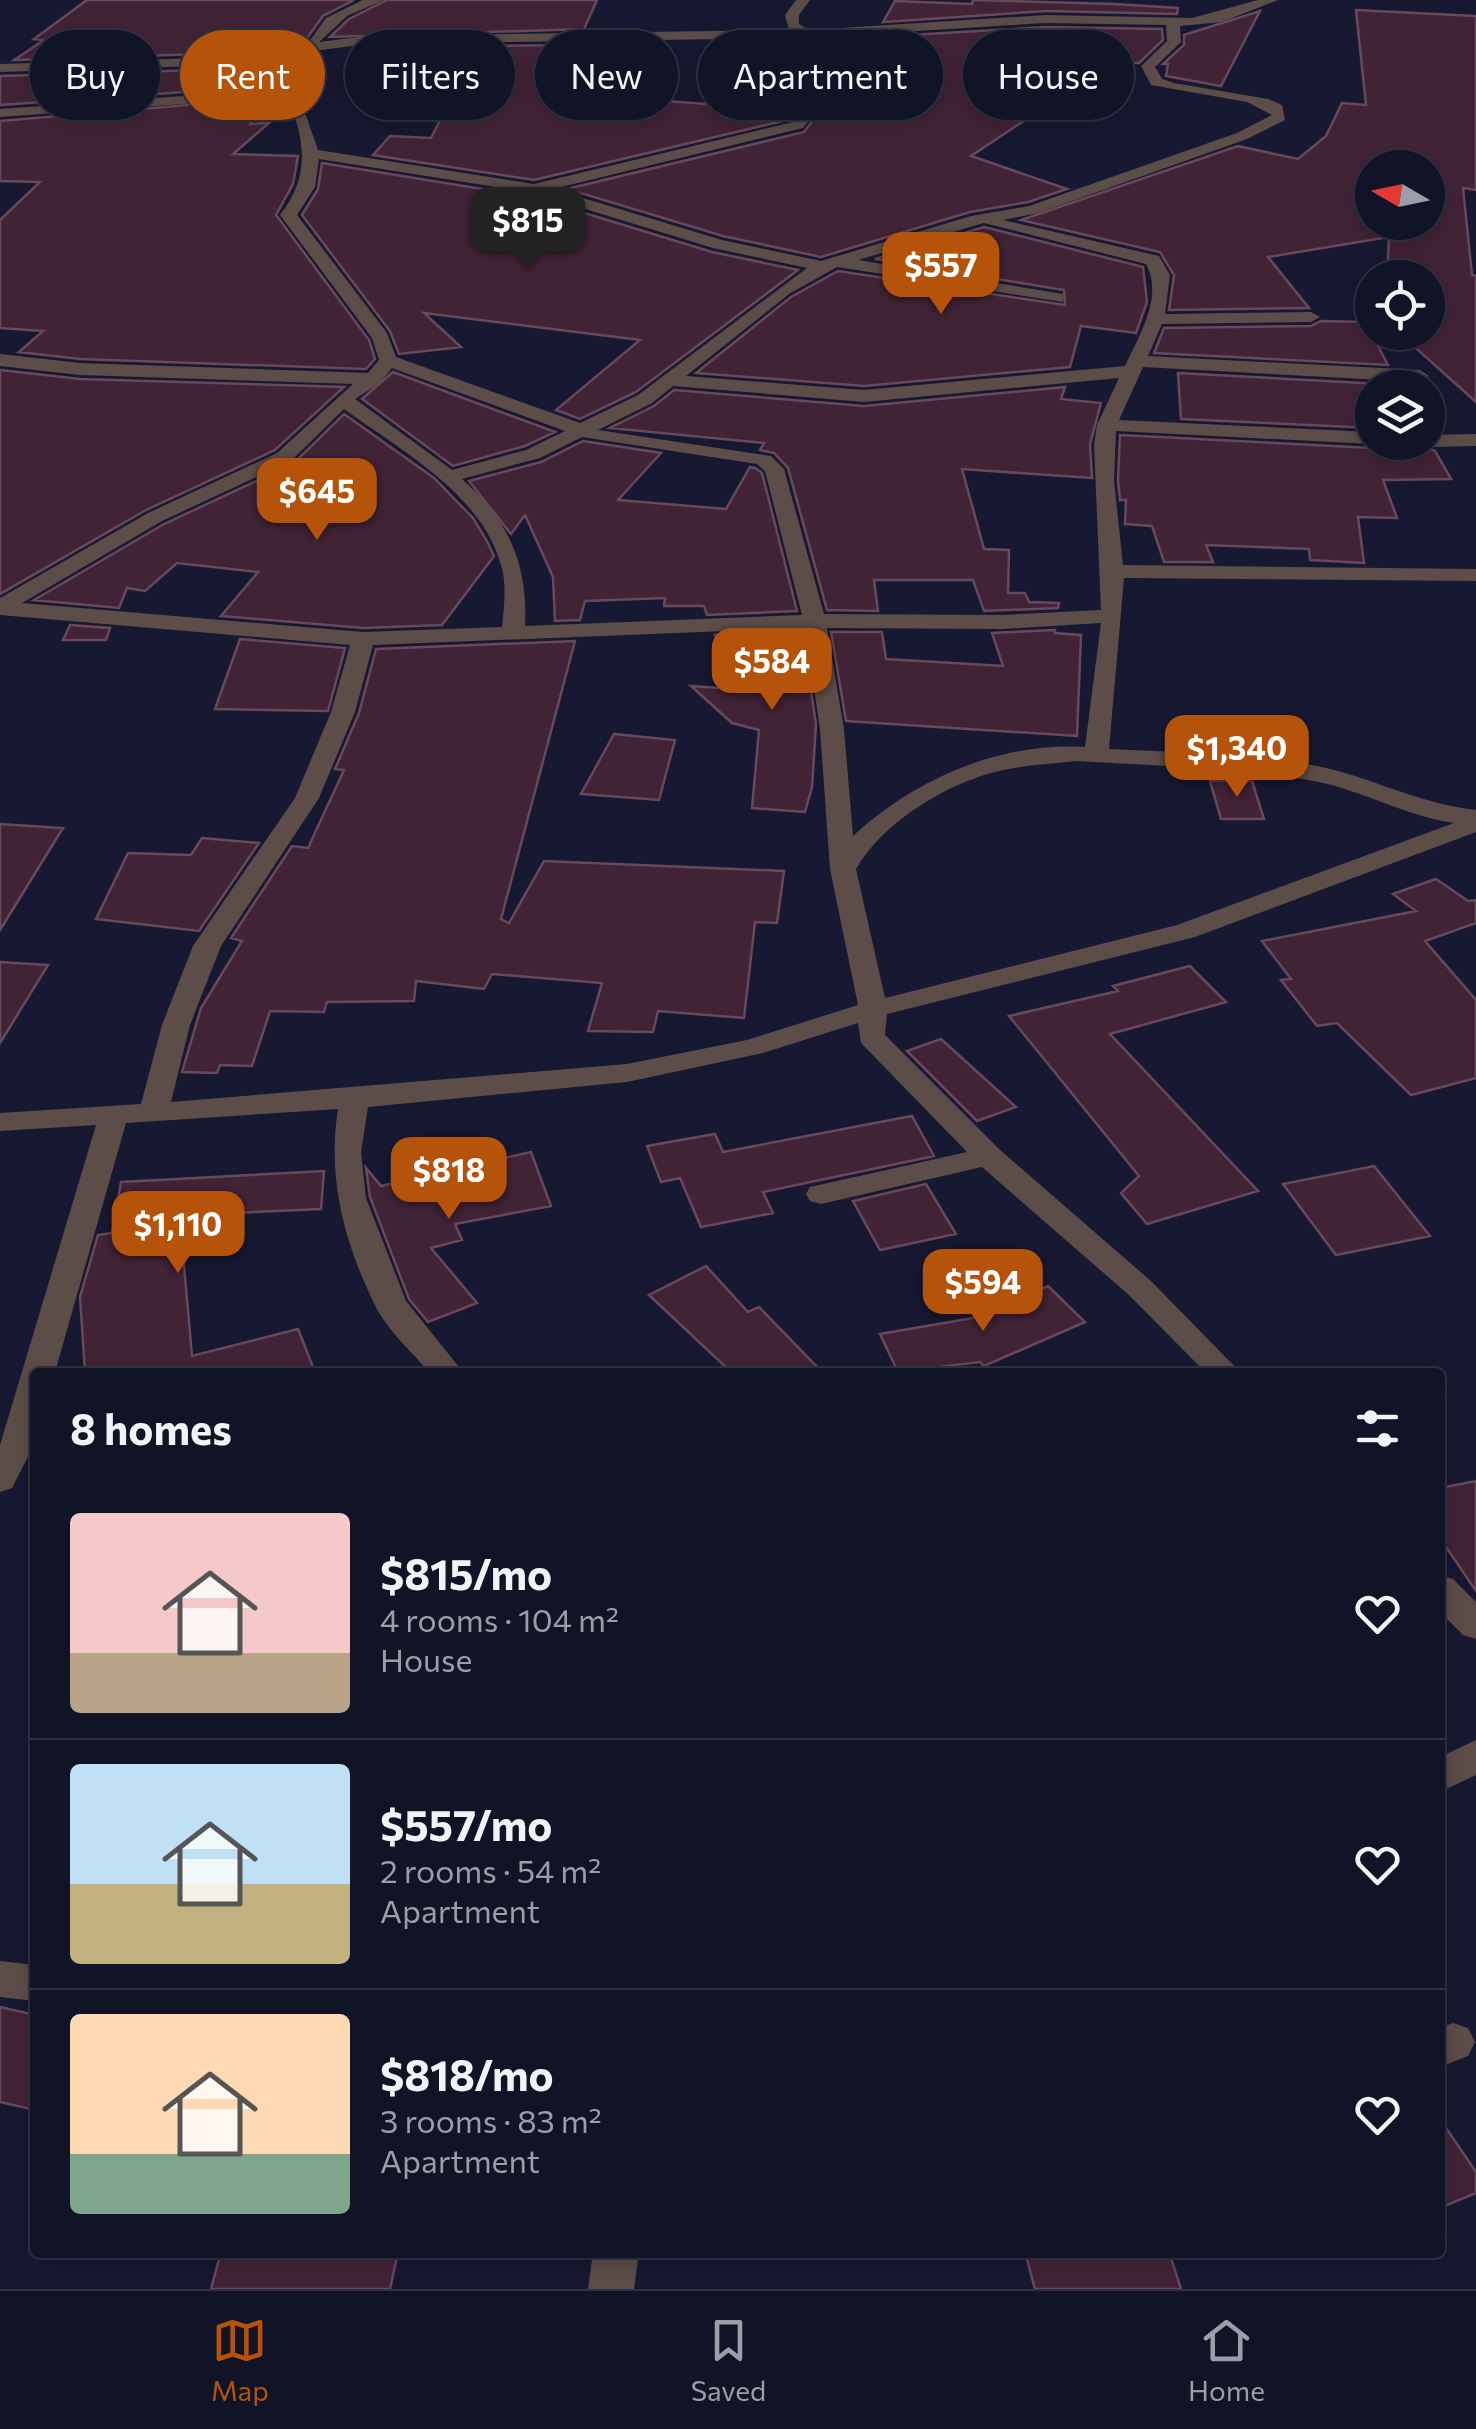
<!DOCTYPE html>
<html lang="en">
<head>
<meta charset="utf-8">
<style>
	body { margin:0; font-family:Commissioner,sans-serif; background:#1e2032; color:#f1f3f6; height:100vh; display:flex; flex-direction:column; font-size:38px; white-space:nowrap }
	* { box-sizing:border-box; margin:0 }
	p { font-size:32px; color:#9c9ea7 }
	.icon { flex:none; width:55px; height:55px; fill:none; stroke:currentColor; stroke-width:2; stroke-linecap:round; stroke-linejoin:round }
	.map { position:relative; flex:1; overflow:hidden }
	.sheet { position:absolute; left:30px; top:1368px; width:1415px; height:890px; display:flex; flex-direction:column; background:#111326; border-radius:10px; box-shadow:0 5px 25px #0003,0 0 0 2px #303243 }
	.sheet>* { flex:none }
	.hud { position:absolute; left:30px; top:30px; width:1418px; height:90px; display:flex; gap:20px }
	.needle { width:65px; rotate:279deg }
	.buttons { position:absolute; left:1355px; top:150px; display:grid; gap:20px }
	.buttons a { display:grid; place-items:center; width:90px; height:90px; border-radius:50%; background:#111326; box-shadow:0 5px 25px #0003,0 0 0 2px #303243; font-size:50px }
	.price { position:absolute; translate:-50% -85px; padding:0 22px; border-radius:20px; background:#b45309; color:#fff; font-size:32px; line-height:65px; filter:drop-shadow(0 2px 5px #0008) }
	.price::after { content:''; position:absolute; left:50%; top:60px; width:30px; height:22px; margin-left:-15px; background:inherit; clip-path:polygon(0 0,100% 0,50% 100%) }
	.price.on { background:#222; color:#fff }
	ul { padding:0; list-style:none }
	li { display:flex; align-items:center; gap:30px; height:250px; padding:0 40px }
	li+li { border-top:2px solid #303243 }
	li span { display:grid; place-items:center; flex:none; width:280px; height:200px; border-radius:10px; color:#555 }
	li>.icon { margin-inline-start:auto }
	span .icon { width:120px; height:120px; fill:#fffc; stroke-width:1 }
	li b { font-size:42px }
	h2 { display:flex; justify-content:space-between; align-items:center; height:120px; padding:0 40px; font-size:42px }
	.tag { padding:0 35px; border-radius:45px; background:#111326; box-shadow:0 5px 25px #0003,0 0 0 2px #303243; font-size:35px; line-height:90px }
	.tag.on { background:#b45309; color:#fff }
	.tabs { display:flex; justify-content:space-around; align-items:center; height:140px; border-top:2px solid #303243; background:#111326; font-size:28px; color:#9c9ea7 }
	.tabs a { display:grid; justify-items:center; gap:5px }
	.tabs .on { color:#b45309 }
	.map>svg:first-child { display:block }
	.building { fill:#412336; stroke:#68495b; stroke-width:2.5; fill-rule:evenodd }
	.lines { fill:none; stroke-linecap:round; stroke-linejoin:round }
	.street { fill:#5c4d48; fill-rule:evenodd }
</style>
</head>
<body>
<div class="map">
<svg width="1476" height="2289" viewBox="0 0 1476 2289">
	<rect width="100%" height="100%" fill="#171932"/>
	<path class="building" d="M87,0H354L323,16L292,59L201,54L14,60L44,40L34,39Z
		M387,0H597L584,29L330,37L349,19Z
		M973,0L1115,4L1178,8L1177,14L1046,11L883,22L895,1L972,4Z
		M1356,10L1476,16V190L1463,188L1472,275L1476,276V402L1398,332H1428V278H1387L1389,237L1268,257L1309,308L1169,310L1174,275L1160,252L1021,220L1238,146L1298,159L1326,136L1342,103L1366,105ZM1372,168H1428V222H1372Z
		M1260,11L1221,86L1166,76L1168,64H1163L1184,45V35Z
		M1046,27L1162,29L1163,40L1139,63L1050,62L1040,110L971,156L1067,189L1028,202L970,212L821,257L723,236L567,189L804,132L826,103H835L874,37Z
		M576,45L550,101L625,98L747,107L748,102L803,103L791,119L534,180L373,155L390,136L431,138L478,46Z
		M201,70L284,74L281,81L226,89L0,105V76Z
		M270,98L250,124L269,123L233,154L298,156L293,184L276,215L369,340L375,359L366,369L80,359L19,352L43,331L0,328V220L40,182L0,181V121Z
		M322,163L532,197L712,252L798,270L636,392L580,419L556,410L640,340L424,313L461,347L399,354L390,331L302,215L318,189Z
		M984,227L1143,267L1147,302L1136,333L1081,326L1070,367L864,386L696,373L791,297L838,271L1065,305L1064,290L875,259Z
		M1321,321L1365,322L1388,365L1154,353L1164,328L1311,326Z
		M0,370L80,379L344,387L275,450L146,510L0,594Z
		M393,372L555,432L525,446L453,466L362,399Z
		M1178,373L1399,385L1401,388H1372V428L1181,419Z
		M1065,387L1061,399L1101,403L1090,444L1092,478L962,469L984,549L1009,550L1008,593H1025L1029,602L1059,603L1058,608L984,611L973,580H874L878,611L827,610L788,468L774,453L760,450L764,443L610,428L654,406L674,390L864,406Z
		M344,414L434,478L473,518L487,541L494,556L442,625L363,628L221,616L258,572L177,563L145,591L127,588L119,608L34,600L164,524L293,464Z
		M1120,435L1372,448L1380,442H1415L1435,451L1451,479L1383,480L1397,518L1358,517L1364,563L1310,560L1309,549L1206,545L1213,562H1164L1152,526L1125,524L1126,500H1120L1118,480Z
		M583,441L661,453L618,500L726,509L750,467L755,468L762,473L797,611L707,615L704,606H664L665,598L585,601L580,620L555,621L553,577L525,515L511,534L469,481L541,462Z
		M70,625L110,628L106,640H63Z
		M1055,630V633L1081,635L1077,736L846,721L831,632H882L886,659L1003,666L992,633Z
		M802,632L816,724L812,787L805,812L752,808L759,730L732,723L691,686L736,689L715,635Z
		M240,639L345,648L328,711L215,709Z
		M575,641L501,919L509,923L544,861L784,871L777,923L755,922L744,1018L658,1011L653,1032L588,1031L602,983L492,974L484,989L416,981L414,1001L327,1002L324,1012L270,1011L252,1066L220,1065L217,1073L182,1072L201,1008L242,941L231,938L292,846L308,848L344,770L335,769L359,713L376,649Z
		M614,734L675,740L659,800L581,794Z
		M1210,781H1252L1264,819H1221Z
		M0,824L63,828L0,930Z
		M202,838L259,843L199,931L96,919L128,853L191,855Z
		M1436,879L1468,901L1476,900V923L1425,941L1476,1000V1078L1411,1095L1337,1023L1317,1026L1281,980L1291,979L1262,941L1416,911L1393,894Z
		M0,962L48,965L0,1043Z
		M1190,966L1226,1002L1110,1034L1258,1191L1147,1224L1121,1193L1139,1176L1009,1016L1118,991L1113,986Z
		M941,1039L1016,1107L977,1121L907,1051Z
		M912,1116L934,1156L763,1192L773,1213L701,1227L680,1178L661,1182L647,1146L715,1134L723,1152Z
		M531,1152L551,1206L455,1224L462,1240L431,1248L477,1303L428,1322L409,1299L370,1197L366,1168L381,1186Z
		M1374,1166L1430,1236L1336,1255L1283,1184Z
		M324,1171L321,1209L192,1215L205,1248L183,1254L192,1356L298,1329L315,1372H85L80,1297L98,1235L112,1233L121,1182Z
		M926,1184L956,1234L880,1250L853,1201Z
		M706,1266L748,1312L759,1307L822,1372H731L649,1295Z
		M1048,1286L1085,1322L984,1366L980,1362L898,1372L880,1334L979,1317Z
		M1476,1481V1591L1440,1538V1488Z
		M0,2007L35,2015V2110L0,2102Z
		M1440,2119L1476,2172V2193L1440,2208Z
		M221,2252H398L390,2289H211Z
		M1025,2252H1169L1181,2289H1035Z"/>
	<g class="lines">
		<path class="street" d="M363,0H384L347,16L319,42L367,36L789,30L785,15L796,0H810L799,15V24L808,30L1046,15L1192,18L1258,0H1278L1222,22L1180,26L1181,42L1155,67L1162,79L1174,83L1268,99L1282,105L1285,120L1247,139L1038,213L1003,220L1159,256L1170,275L1165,314L1311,312L1320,317L1311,322L1162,324L1148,356L1420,370L1429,376L1420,382L1143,367L1119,420L1372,432V442H1377L1372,444L1116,431L1114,481L1123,565L1476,569V581L1124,578L1109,749C1181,753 1256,752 1326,768C1380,781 1418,803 1476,810V832L1195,937L887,1014L885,1035L999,1149L1152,1282L1240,1372H1205L1130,1296L982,1167L821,1204L810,1201L806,1194L810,1187L967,1152L861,1043L858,1023L763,1053L627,1082L368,1107L361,1152L366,1198L406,1301L463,1372H429C412,1352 387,1330 375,1305C344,1243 327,1177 338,1109L126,1123L55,1372H35V1443L12,1488L0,1492V1445L96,1125L0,1131V1113L141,1104L162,1025L193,946L295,798L331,712L350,645L0,615V598L148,513L277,453L353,384L80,375L0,366V354L80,363L368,373L379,360L372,338L280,215C311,176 306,136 284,92L226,101L0,117V109L226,93L284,84L290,71L201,66L0,72V64L201,58L294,63L326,18ZM1046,23L1166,25L1167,41L1141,66L1151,85L1247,102L1272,115L1237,133L1029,206L971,216L821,261L722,240L553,189L803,128L828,95L820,37ZM802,38L808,42C814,76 819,96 793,122L534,184L318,150L296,87L314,51L367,44ZM319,159L533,193L713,248L807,268L638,395L580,423L396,357L387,333L297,215L315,187ZM984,223L1146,264C1164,296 1139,336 1125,366L864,390L686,376L789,294L837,267L1063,302V294L1057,293L858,260ZM392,368L565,431L526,450L452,470L355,399L380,383ZM1119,378L1097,425L1094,445L1101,610L1003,615L824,614L784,469L771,456L598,430L652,403L673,386L864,402ZM344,409C400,450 481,493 501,565C507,584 504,607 502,627L363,632L22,603L162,521L291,461ZM582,437L757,464L765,471L802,615L525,626C528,564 509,521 462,479L540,458ZM1101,623L1085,747C999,742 915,779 853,836L844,729L827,628L1003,629ZM805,628L820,729L830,869L858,1005L747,1040L627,1064L171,1102L190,1025L221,946L319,798L355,712L373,645ZM1076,761C1155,766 1236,767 1314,781C1362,790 1405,816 1454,823L1177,925L885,998L856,869C883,822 947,783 999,771C1024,765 1051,764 1076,761Z
			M1476,434V446L1428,447L1419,442H1428V435Z
			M1440,1575L1453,1579L1476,1602V1639L1463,1635L1440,1612Z
			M1476,1740V1775L1440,1792V1757Z
			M0,1961L35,1965V2001L0,1997Z
			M1453,2023L1468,2028L1475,2042L1468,2056L1440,2067V2028Z
			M593,2252H639L634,2289H588Z"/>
	</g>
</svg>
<div class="buttons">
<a><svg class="needle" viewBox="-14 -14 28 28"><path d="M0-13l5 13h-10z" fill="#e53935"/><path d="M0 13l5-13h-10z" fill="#9c9ea7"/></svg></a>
<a><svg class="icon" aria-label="locate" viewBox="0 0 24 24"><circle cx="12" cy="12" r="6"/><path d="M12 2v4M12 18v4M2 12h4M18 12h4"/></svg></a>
<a><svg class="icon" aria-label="layers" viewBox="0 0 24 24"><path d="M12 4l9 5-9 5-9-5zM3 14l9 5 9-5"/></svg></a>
</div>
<b class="price on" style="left:528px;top:272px">$815</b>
<b class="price" style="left:941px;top:317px">$557</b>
<b class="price" style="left:317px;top:543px">$645</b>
<b class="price" style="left:772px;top:713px">$584</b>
<b class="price" style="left:1237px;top:800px">$1,340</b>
<b class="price" style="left:449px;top:1222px">$818</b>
<b class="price" style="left:178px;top:1276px">$1,110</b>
<b class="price" style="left:983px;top:1334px">$594</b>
<div class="hud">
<a class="tag">Buy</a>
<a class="tag on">Rent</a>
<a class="tag">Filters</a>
<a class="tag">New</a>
<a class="tag">Apartment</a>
<a class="tag">House</a>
</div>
<section class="sheet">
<h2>8 homes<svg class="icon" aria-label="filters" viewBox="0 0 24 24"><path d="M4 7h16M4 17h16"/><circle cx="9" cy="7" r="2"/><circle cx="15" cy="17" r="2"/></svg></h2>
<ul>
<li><span style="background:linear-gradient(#f6c9c9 70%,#b9a48a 0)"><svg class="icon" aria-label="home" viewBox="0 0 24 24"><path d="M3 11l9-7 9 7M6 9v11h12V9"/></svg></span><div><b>$815/mo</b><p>4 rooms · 104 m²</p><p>House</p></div><svg class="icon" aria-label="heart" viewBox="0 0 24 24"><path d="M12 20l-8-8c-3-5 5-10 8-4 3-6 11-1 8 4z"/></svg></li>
<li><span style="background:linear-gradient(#bfe0f5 60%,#c2b280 0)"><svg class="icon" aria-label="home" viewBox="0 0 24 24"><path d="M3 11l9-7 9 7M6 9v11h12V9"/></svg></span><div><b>$557/mo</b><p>2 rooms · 54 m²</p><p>Apartment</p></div><svg class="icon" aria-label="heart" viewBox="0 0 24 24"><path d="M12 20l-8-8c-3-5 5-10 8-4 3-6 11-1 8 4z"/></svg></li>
<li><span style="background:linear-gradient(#ffd9b3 70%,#7fa58c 0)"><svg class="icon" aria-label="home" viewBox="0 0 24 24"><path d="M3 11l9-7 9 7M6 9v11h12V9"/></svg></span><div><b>$818/mo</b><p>3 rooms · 83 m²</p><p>Apartment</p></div><svg class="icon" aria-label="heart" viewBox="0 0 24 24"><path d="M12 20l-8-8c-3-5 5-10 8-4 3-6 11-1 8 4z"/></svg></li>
</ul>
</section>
</div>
<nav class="tabs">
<a class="on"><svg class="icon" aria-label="map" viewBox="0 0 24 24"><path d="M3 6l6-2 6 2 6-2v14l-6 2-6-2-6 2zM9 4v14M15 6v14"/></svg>Map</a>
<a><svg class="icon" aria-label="saved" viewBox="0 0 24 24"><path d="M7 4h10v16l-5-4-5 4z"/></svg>Saved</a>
<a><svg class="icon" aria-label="home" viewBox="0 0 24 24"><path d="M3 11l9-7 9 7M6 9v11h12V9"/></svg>Home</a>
</nav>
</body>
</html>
